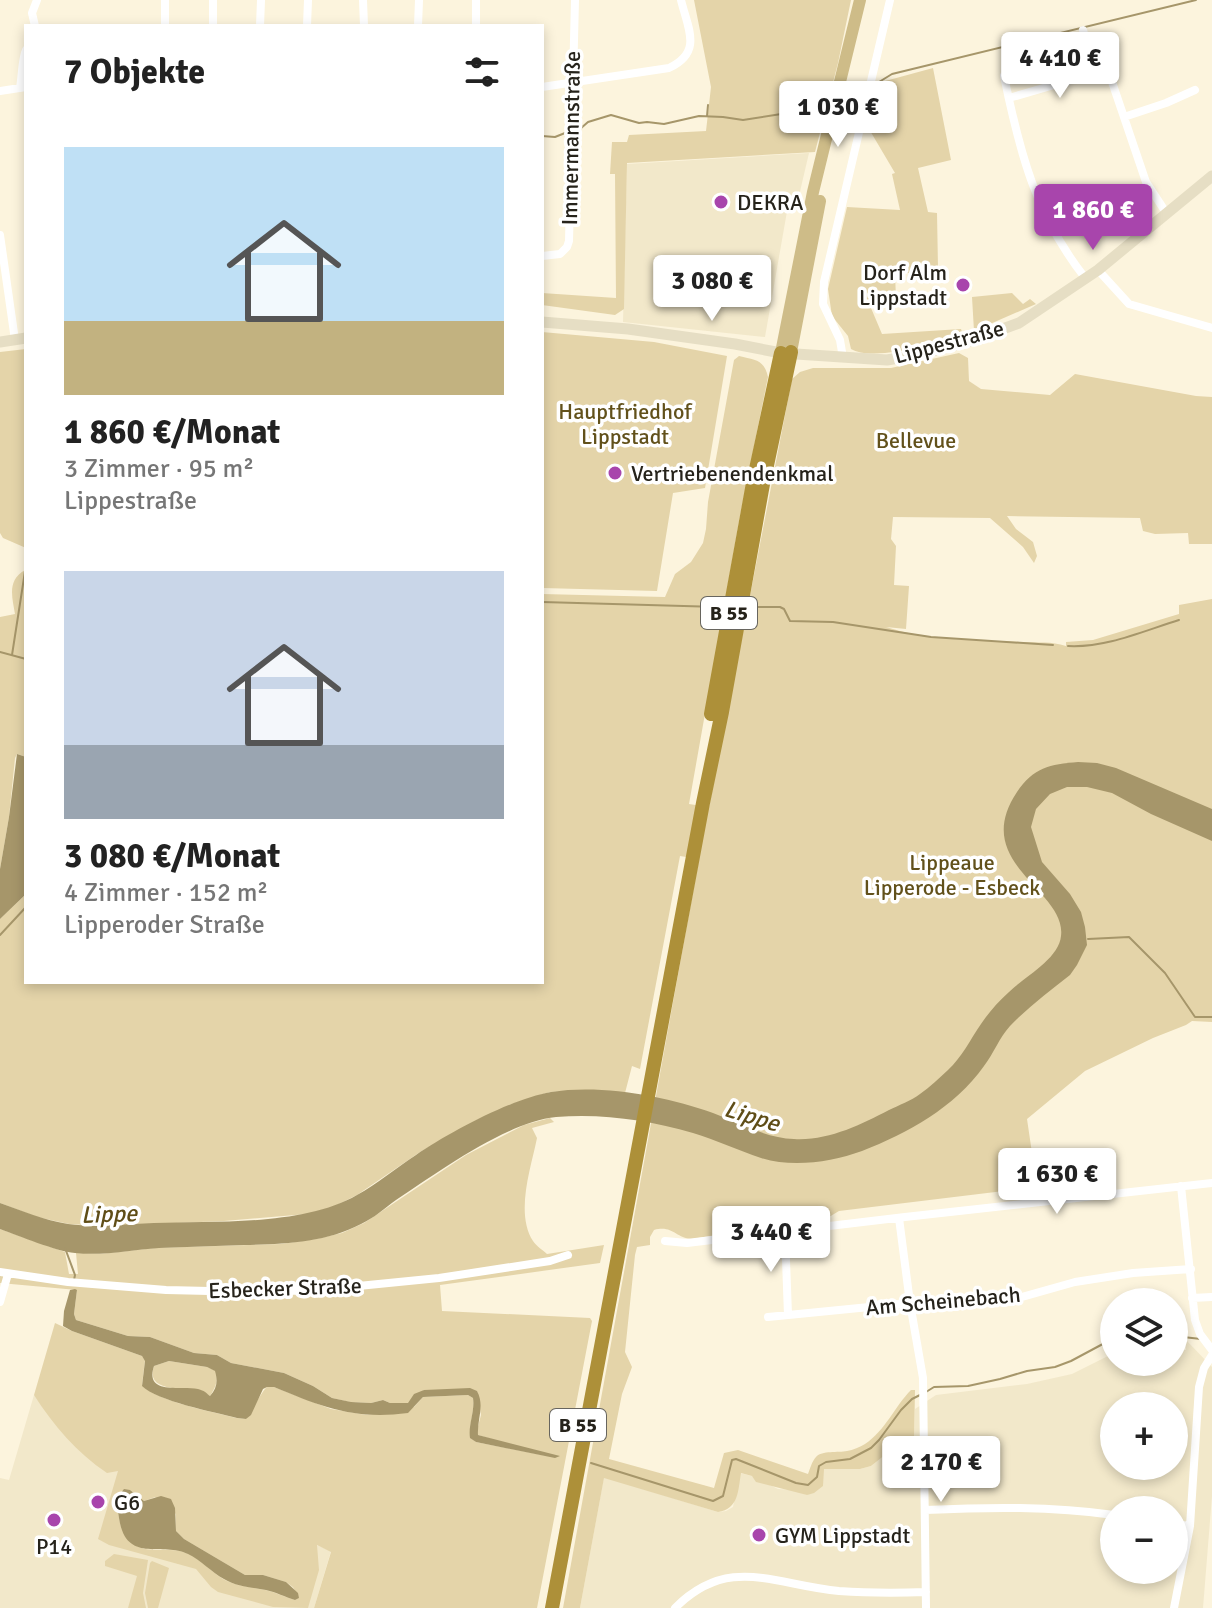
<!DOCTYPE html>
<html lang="de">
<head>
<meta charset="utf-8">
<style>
	body { margin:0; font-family:Signika,sans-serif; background:#f6f6f6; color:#222; height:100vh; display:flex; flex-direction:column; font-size:30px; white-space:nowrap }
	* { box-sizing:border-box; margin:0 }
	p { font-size:26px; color:#767676 }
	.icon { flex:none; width:44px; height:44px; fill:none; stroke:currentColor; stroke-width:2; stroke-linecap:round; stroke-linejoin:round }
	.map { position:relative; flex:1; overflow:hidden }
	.sheet { position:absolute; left:24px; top:24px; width:520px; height:960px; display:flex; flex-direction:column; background:#fff; border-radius:0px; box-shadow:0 4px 12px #0003 }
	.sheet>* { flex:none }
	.fabs { position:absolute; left:1100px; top:1288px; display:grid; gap:16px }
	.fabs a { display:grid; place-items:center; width:88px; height:88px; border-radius:50%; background:#fff; box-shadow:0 4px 12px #0003; font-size:40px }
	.price { position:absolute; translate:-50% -68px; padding:0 18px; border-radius:8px; background:#fff; color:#222; font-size:26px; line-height:52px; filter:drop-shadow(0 2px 4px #0008) }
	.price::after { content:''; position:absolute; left:50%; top:48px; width:24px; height:18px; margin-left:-12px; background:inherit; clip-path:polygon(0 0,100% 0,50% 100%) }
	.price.active { background:#a845ac; color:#fff }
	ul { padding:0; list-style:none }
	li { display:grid; align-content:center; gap:16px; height:424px; padding:0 40px }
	li span { display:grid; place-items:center; height:248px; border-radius:0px; color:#555 }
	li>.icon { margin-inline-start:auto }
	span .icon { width:144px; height:144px; fill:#fffc; stroke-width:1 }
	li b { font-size:34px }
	h2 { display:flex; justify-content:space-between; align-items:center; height:96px; padding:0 40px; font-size:34px }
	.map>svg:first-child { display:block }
	.built { fill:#f2e8ca; fill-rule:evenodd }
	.green { fill:#e4d4a9; fill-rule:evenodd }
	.water { fill:#a6966a; fill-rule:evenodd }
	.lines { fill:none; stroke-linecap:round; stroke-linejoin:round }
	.stream { stroke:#a6966a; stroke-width:2 }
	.street { stroke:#fff; stroke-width:8 }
	.secondary { stroke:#e6dec4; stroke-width:11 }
	.primary { stroke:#cebc88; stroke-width:12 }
	.highway { stroke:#ad9039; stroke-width:14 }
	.poi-dot { fill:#a845ac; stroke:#fff; stroke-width:3 }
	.labels { text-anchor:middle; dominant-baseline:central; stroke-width:7; stroke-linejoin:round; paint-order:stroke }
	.shield { fill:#fff; stroke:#67655f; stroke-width:2 }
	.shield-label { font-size:20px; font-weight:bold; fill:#26231b }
	.street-label { font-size:22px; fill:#26231b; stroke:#fff }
	.poi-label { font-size:22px; fill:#26231b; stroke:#fff; text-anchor:start }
	.park-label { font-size:22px; fill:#62511b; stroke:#fff }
	.water-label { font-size:24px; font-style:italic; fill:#5f4d17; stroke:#fff }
</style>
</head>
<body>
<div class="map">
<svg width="1212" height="1608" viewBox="0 0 1212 1608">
	<rect width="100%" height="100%" fill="#fcf4dd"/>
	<path class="built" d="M809,153L798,200H789L765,337L623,322L627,164Z
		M1186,1340L1212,1367V1496L1203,1608H580L604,1477L718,1512L726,1511L733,1507L740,1473L752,1476L778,1489L794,1490L807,1495L823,1469H860L871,1466L885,1455H899L900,1445L914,1444L915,1409L936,1395L1027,1384L1072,1374L1114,1353V1362H1174V1350H1186ZM1114,1406H1174V1466H1114ZM1114,1510H1174V1570H1114Z
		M34,1395L107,1418L139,1472L331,1551L314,1608H0V1478L9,1480Z"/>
	<path class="green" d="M694,0H851L838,63L815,152L627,163L624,309L615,315L542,305V293L616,298L615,174H610L612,142H627L629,135L706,131L711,87Z
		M933,68L951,160L918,168L928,212L937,213L938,268L918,273H895L896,299L875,300L871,308L882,334L961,329L964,338C939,343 872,362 851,349L848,336L832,316L828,289L847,207L900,210L892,174L895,173L869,129L878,83Z
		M1012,293L1023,304L1030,299L1036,304L974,331L972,297Z
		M542,332L654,342L727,356L705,488L673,493L657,591L542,588Z
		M26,349V548L3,538L0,533V352Z
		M959,353L968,358L969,381L981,389L1050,395L1075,374L1196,396L1212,397V544H1189L1188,533L1155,534L1143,531L1140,518L1007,516L1016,529L1033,542L1037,556L1034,563L1023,547L990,518L893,517L891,539L896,546L894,585L909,586L906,629L886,627C929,641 978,640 1023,642C1038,643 1051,641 1066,646V642L1093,640L1179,614V605L1212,599V1022L1192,1021L1186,1025L1153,1038L1085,1071L1027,1119L1037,1187L839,1211L824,1220L764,1227L692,1239C675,1238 673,1225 654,1230L650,1237V1245L637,1247L635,1255L625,1352L632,1367L622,1394L609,1459L714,1488L724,1453L738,1450L808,1474C810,1469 812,1461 816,1457C822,1450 838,1453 847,1451C853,1450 860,1447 865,1444C885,1431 895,1406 911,1390H915L914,1444L900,1445L899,1455H885L871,1466L860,1469H824L823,1486L814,1493L807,1495L756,1482L752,1476L741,1473C738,1490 739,1509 718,1512L604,1478L580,1608H563L699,859L680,856L640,1069L632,1066L625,1093L587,1090L550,1092L512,1104L477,1120L420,1152L357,1195L333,1207L307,1214L224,1221L103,1226L69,1224L37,1217L0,1203V919L26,894V982H542V594L665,597L675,574L691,562L703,543L706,529L708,502L734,360L739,356C755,360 764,359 768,377L740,516L689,804L709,807L792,379L800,372L813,368H891Z
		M26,565V757L17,754L15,758L9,817L0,869V617L15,614C12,597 7,580 25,570Z
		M550,1118L554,1122L532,1128L537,1138C531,1168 515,1213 533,1241C536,1246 543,1250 547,1254L604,1245L600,1263L440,1285L442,1311L590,1318L592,1321L537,1608H314L331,1552L317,1545L319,1570L308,1608L273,1607L218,1592L211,1587L196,1569L109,1545L98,1539L118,1471L107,1473C76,1452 54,1426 34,1395L55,1323L72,1331L142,1356L145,1360L142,1385C156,1401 214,1412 236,1418L246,1419C250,1413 264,1388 267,1387C269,1386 271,1387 274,1387L331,1409L367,1415L414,1407L423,1397L468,1395L473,1398C475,1412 468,1425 471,1438L476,1442L547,1456L478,1435L477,1430L481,1415L477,1391L424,1390L409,1403H390L383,1400L371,1403L350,1402L332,1398L313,1386L284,1373L231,1363L217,1355L194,1353L150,1337L128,1336L76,1320L74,1314L77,1290L0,1283V1229L65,1252L69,1274H78L76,1253L100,1254L155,1248L281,1244L316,1239L342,1233L364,1223L466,1155L524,1125ZM130,1490L144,1501L155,1497L176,1514V1531L184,1539L245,1575H263L286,1582L293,1587L299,1598L295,1600C285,1597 275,1592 265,1590C250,1587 236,1586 223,1579C209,1570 197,1555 180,1551C164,1548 146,1554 132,1543C121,1534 119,1522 118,1509Z
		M169,1361L207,1367L216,1371C218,1381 216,1387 210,1396C193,1383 144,1397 154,1366Z
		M114,1554L148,1560L143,1593L146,1608H128L137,1576L105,1566V1561Z
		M152,1561L169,1568L158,1608H148L145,1593L150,1563Z"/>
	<path class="water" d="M17,754L26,757V894L0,919V869L9,817Z
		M1078,762L1097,763L1116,768L1212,809V841L1151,814L1112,793L1087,787H1067L1050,794L1036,809L1031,827L1042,862L1070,894L1081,912L1085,927L1087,945L1077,965L1070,975C1050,991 1028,1007 1010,1026C999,1038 994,1053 984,1066C954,1108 908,1133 862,1151C831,1162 793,1168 761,1158C738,1150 716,1140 693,1133C649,1120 601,1113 556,1117C506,1122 437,1173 396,1200C385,1208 374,1218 361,1224C325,1243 284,1244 244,1245C215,1246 187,1247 159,1248C131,1250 103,1256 75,1253C55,1251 20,1236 0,1229V1203C22,1211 44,1220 68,1224C97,1228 125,1224 154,1223C214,1221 304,1226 357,1195C377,1184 396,1168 416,1155C450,1132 511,1099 551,1092C601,1084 666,1096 713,1113C739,1123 766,1138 794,1139C828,1141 860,1125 889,1110C899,1105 911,1101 920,1094C930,1087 939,1078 948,1070C962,1057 970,1040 981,1024C989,1012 998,1002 1009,992C1024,977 1059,959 1061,936C1067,890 969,864 1017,792C1033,768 1050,764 1078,762Z
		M75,1289L77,1290L74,1314L76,1320L128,1336L150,1337L194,1353L217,1355L231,1363L284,1373L313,1386L332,1398L351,1402L371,1403L383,1400L390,1403H408L414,1394L424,1390L470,1388L477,1391C485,1406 477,1419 478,1435L560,1456L555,1458L476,1442L470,1438C468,1425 475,1412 473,1398L468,1395L423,1397L408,1413C354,1420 322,1407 274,1387H267L263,1389L251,1415L246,1419L237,1418C214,1412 157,1401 142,1386L145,1361L142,1356L72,1331L63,1326L64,1311L70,1290ZM169,1361L207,1367L215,1371C218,1381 217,1388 210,1396C205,1392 205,1391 198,1389C182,1385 144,1396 154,1366Z
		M124,1489L130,1490L144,1501L161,1496L171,1499L175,1508L176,1531L184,1539L245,1575H263L286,1582L298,1593L299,1598L295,1600C285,1597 276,1592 266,1590C251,1587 237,1587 224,1579C211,1572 201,1560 188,1554C162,1541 126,1565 119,1518C117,1507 117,1497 124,1489Z"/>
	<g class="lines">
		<path class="stream" d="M879,82L892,74L1196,0
			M707,116L708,105
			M580,129L588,122L611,115L639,123L647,122L664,124L699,116L723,117L743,120L794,112
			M542,136L555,137L565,133
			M542,602L719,607
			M756,607H780L784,609L790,621L833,622L931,637L1053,645
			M1068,646C1106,648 1143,631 1179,620
			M0,652L26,659
			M12,655L26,565
			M0,935L26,907
			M1088,939L1129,937L1165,973L1195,1017H1212
			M65,1248L75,1275L74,1280
			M1174,1336L1201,1339
			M926,1392L934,1387L968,1386L1000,1379L1027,1371L1055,1367L1071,1361L1114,1338
			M591,1463L713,1501L723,1496L732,1460L736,1459L796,1483L808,1485L817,1477L819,1466L826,1462L850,1459L871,1448L879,1440L901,1410L912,1399L920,1395"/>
		<path class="street" d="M363,0L364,26
			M35,26L32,13L37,0
			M165,26V0
			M213,26V0
			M260,26L261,0
			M307,26L308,0
			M418,26L419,0
			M476,26V0
			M1083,30L1092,60L1110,76L1146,182L1167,214
			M1004,76C1020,154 1036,216 1086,279
			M542,87L669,68C703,52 688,29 681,0
			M20,88C22,77 22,58 26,50
			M0,91L26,87
			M1009,98L1102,71
			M1124,117L1166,103L1195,90
			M0,235L15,340
			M542,256L560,254L567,247L569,241L575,0
			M1098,270L1129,304L1212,328
			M843,358L840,340L823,304L824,282L890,0
			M1181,1186L1195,1320L1200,1334L1212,1350
			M899,1218L910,1303L923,1378L926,1608
			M785,1232L788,1315
			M665,1241L687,1243L905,1217L1212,1183
			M0,1272L68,1282L166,1290L253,1292L318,1290L439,1278L550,1261L568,1255
			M1192,1298L1212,1297
			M0,1302L8,1274
			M768,1317L910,1303H964L1015,1299L1075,1282L1133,1273L1191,1269
			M925,1510C989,1507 1051,1506 1114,1515
			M1174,1524L1190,1526
			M675,1608C729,1554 774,1585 839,1591C868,1593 897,1593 926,1592
			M1174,1608L1190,1526L1199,1387L1204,1368L1212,1355"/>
		<path class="secondary" d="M542,322L628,329L735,344L781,353L887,360L922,354L970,341L1019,323L1098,270L1212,176
			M0,342L26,338"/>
		<path class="primary" d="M791,352L820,201
			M781,353L813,192L860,0"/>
		<path class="highway" d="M711,714L753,483L781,353
			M552,1608L703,803L722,712L763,484L791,352"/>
	</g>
	<g class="poi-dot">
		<circle cx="721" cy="202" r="8"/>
		<circle cx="963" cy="285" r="8"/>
		<circle cx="615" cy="473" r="8"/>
		<circle cx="98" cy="1502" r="8"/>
		<circle cx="54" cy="1520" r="8"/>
		<circle cx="759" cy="1535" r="8"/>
	</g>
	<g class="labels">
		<g class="shield">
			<rect x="701" y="597" width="56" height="32" rx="6"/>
			<rect x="550" y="1409" width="56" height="32" rx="6"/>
		</g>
		<g class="shield-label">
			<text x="729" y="613">B 55</text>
			<text x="578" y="1425">B 55</text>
		</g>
		<g class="street-label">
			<text transform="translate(571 138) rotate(-89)">Immermannstraße</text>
			<text transform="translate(949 342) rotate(-15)">Lippestraße</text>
			<text transform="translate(285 1288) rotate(-2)">Esbecker Straße</text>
			<text transform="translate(943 1301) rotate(-5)">Am Scheinebach</text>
		</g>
		<g class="poi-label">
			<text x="737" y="202">DEKRA</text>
			<text x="947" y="272" text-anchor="end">Dorf Alm<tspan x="947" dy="25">Lippstadt</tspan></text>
			<text x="631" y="473">Vertriebenendenkmal</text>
			<text x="114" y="1502">G6</text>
			<text x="775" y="1535">GYM Lippstadt</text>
			<text x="54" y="1546" text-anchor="middle">P14</text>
		</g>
		<g class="park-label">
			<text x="625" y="411">Hauptfriedhof<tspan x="625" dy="25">Lippstadt</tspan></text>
			<text x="916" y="440">Bellevue</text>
			<text x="952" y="862">Lippeaue<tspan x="952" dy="25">Lipperode - Esbeck</tspan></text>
		</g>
		<g class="water-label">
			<text transform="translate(752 1116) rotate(17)">Lippe</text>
			<text transform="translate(109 1214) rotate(-2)">Lippe</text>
		</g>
	</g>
</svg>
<div class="fabs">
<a><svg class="icon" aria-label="layers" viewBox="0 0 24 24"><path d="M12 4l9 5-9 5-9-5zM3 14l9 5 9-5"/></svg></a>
<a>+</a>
<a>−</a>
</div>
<b class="price" style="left:1060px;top:100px">4 410 €</b>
<b class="price" style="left:838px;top:149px">1 030 €</b>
<b class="price active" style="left:1093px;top:252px">1 860 €</b>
<b class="price" style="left:712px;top:323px">3 080 €</b>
<b class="price" style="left:1057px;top:1216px">1 630 €</b>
<b class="price" style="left:771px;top:1274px">3 440 €</b>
<b class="price" style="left:941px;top:1504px">2 170 €</b>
<section class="sheet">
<h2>7 Objekte<svg class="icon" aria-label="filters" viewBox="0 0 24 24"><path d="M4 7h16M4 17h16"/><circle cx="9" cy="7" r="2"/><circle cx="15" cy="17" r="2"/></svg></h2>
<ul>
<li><span style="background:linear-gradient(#bfe0f5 70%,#c2b280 0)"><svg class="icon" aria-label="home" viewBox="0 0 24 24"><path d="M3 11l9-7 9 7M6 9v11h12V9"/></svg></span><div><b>1 860 €/Monat</b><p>3 Zimmer · 95 m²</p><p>Lippestraße</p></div></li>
<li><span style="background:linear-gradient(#c9d6e8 70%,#9aa5b1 0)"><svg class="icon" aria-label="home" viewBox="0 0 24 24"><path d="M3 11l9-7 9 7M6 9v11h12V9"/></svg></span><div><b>3 080 €/Monat</b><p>4 Zimmer · 152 m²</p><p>Lipperoder Straße</p></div></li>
</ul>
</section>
</div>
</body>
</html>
